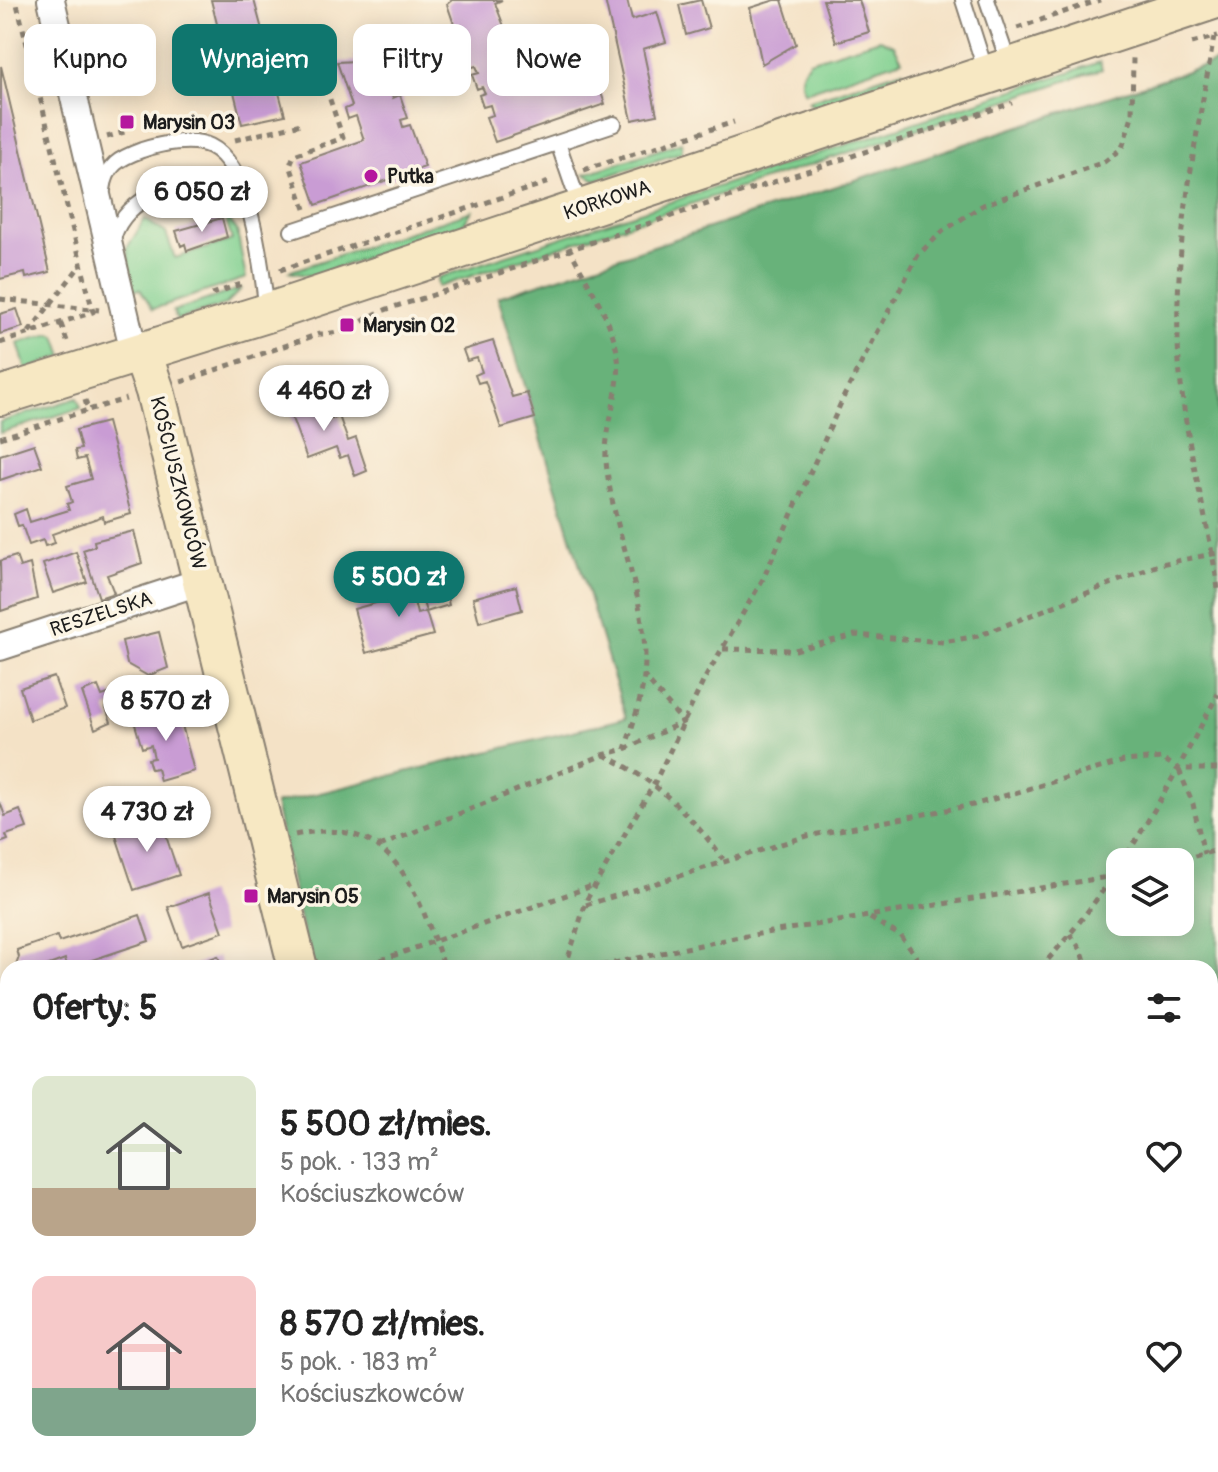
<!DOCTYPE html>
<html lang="pl">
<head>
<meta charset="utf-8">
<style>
	body { margin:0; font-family:Pangolin,sans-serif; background:#f6f6f6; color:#222; height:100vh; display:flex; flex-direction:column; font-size:30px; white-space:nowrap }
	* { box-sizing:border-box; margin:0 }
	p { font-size:26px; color:#767676 }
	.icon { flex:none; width:44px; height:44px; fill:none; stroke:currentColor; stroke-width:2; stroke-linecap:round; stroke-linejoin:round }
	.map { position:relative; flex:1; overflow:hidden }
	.side { position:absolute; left:0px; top:960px; width:1218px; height:512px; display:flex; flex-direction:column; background:#fff; border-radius:24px 24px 0 0; box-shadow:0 4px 20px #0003 }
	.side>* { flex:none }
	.top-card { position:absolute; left:24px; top:24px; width:800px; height:72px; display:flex; gap:16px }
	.fabs { position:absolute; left:1106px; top:848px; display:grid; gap:16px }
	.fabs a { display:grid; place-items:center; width:88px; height:88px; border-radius:16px; background:#fff; box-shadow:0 4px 20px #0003; font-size:40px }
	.price { position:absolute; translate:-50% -68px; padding:0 18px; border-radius:28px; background:#fff; color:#222; font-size:26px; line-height:52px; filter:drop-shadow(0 2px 4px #0008) }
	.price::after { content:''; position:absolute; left:50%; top:48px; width:24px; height:18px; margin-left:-12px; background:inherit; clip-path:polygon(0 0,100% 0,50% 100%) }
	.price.active { background:#0f766e; color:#fff }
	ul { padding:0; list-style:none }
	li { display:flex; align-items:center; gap:24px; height:200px; padding:0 32px }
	li span { display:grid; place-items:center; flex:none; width:224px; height:160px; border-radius:16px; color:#555 }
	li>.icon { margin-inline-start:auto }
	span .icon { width:96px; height:96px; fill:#fffc; stroke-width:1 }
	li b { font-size:34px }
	h2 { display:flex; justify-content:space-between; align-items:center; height:96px; padding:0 32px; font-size:34px }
	.pill { padding:0 28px; border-radius:16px; background:#fff; box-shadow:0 4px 20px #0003; font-size:28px; line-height:72px }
	.pill.active { background:#0f766e; color:#fff }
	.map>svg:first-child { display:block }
	.green { fill:#80d090; stroke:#4e7656; stroke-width:2 }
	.forest { fill:#68b27a; stroke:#42674b; stroke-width:2; fill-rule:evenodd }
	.building { fill:#c99cd4 }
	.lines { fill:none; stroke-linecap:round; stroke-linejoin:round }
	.lane-casing { stroke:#887f71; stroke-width:18 }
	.street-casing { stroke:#887f71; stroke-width:30 }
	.secondary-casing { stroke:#887f71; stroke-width:42 }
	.path { stroke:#887f71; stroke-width:5; stroke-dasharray:6 6; stroke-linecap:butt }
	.lane { stroke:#fff; stroke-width:14 }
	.street { stroke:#fff; stroke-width:26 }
	.secondary { stroke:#f7e8c3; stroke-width:38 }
	.poi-dot { fill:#b5179e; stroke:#fcf5e5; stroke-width:3 }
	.labels { text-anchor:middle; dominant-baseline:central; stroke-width:7; stroke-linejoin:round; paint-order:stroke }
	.poi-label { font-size:20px; font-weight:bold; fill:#1c1c1c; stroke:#fcf5e5; text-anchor:start }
	.street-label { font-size:20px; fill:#1c1c1c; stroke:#fcf5e5 }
</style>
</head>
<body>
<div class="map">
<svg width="1218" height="1472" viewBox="0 0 1218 1472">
	<rect width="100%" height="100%" fill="#fcf5e5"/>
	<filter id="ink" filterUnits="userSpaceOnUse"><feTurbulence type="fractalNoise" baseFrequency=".0125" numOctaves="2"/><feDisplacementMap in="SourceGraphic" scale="16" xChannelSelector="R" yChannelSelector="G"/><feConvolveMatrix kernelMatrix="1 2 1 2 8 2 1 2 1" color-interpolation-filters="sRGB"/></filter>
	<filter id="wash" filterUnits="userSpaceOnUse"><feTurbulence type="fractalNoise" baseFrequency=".006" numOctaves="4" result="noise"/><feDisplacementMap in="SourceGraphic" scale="32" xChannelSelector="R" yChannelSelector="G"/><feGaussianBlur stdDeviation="1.8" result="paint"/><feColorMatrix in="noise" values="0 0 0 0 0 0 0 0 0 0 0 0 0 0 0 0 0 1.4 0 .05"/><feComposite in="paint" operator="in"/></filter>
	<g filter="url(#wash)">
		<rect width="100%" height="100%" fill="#f4e2c6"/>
		<path class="green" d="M880,39L894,45L902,60L805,92C797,81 802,71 809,61Z
			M1100,62L1102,69L438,287L437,278Z
			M903,70V77L814,107L808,101Z
			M682,142V152L596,180L585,174Z
			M472,211L462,226L312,276L288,272Z
			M224,214L237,230L246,278L153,309L140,289L132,291L127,248L145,219L166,233L175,258L232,240Z
			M242,288L225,305L177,320L173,311Z
			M51,334L56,336L63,356L26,370L18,343Z
			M77,398L81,408L0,433V422Z"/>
		<path class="forest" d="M1218,61V1472H429L427,1464H1210V968H310L275,804L626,718L498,297ZM1120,862H1180V922H1120Z"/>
		<g id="blocks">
			<path class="building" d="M211,0H254L285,115L242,124Z
				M452,0H502L495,3L526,83L590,61L595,77L589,79L592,85L598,84L605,104L495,142L486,117L493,115L490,105L483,107L479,95L485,93L482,87L477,89L472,75L479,73L476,66L469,68L447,4Z
				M605,0H627L632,20L657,12L666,42L643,49L657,115L632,120Z
				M701,0L709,28L686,35L679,5Z
				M775,0H782L796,44L762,64L750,8Z
				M823,0H859L869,32L836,42Z
				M383,46L397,88L390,90L393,98L400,95L408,118L401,120L403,127L410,125L425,167L316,205L301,162L364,140L356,116L348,119L345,109L352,106L337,62L356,61L354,56Z
				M1,66L50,272L26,278L25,273L0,279Z
				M222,218L227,237L187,251L185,244L181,246L176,231Z
				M17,309L23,327L0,334V314Z
				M493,341L512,397L527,393L535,418L501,428L485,381L478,383L475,375L482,372L477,358L467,361L463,350Z
				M342,368L352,393L328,404L317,378Z
				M318,394L327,420L339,416L348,441L356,438L367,471L355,476L348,455L340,458L336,448L307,459L289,410L294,408L293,403Z
				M107,422L131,514L104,522L103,516L52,534L55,543L45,546L43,540L29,545L22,525L18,526L14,514L26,509L30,522L69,510L67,504L72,502L67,486L91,479L85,458L77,460L75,450L81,449L76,430Z
				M34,444L42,466L0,480V455Z
				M134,531L142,563L107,575L114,593L99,598L83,550L95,546L94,541Z
				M76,552L87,582L53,593L43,564Z
				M16,556L20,567L30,564L37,599L1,611L0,561Z
				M443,581L449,605L426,612L433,635L366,653L354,609L412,593L417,614L426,612L419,588Z
				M516,586L522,610L479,622L473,598Z
				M159,632L168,668L148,676L127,664L122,641Z
				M54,677L65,708L30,720L20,688Z
				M98,686L102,696L111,693L116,705L106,708L111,722L95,729L82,692Z
				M177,706L194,771L160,781L157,768L151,769L148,759L154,758L151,745L142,748L134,721Z
				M157,788L162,801L124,814L120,801Z
				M0,802L5,816L20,810L27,828L6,835L8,840L0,843Z
				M160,818L179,875L134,890L115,833Z
				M209,893L223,932L182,946L168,907Z
				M140,915L149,941L68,968L65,959L41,968H15L19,957L17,950L57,936L59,942Z
				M218,956L222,968H190V966Z"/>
		</g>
	</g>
	<g filter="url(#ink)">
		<use href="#blocks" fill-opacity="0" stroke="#887f71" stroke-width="2"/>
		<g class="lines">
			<g class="lane-casing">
				<path id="lane" d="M963,0L986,72
					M987,0L1010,67
					M558,143L580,207
					M103,190C106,165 120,158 142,150C160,144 192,137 210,146C252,166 262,271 267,312
					M292,231L614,124
					M112,243C120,204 168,179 207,185C223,188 234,195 247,204"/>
			</g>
			<g class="street-casing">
				<path id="street" d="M51,0L130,335L142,353
					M0,647L202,581
					M0,1156L8,1153"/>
			</g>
			<g class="secondary-casing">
				<path id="secondary" d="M142,353L155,391L298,968
					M0,396L267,313L1213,0
					M416,1464L418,1472"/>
			</g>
			<path class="path" d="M1017,28L1100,0
				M1214,37C1195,145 1172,252 1179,362C1184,440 1207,513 1218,589
				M1192,43L1218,36
				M107,137L128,131
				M235,140L301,124
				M584,170L734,122
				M305,209L290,165L294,155L343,138L321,73
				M569,247C586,282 613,319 618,358C622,386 604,428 606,461C612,529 645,591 645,659C645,690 634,721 625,749
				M280,270L552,181
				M212,294L244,283
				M0,299L99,310
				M61,324L68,344
				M29,332L79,267
				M0,343L93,312L16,0
				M181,382L319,334C342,334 354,326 372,316C390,306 414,302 433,295L1012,103
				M85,400L88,410L126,399
				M0,438L88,410
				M723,649L795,650L855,635L943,642L978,636L1161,564L1218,553
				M604,755C656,780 689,813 723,859
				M1179,770L1193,804L1204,854
				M295,835C396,812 417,895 445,968
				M380,846L603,755L625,749L683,722L643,675
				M1171,862L1218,850
				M586,905L807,836L973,805L1124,761L1162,758L1178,769H1218
				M870,918L901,936L924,968
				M1070,934L1082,951L1087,968
				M358,968L595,885
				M565,968L587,899L654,784L705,678L763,579L844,396L918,255L943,231L983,205L1104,162L1122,148L1132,116L1133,58
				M590,968L734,938L1120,875
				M1040,968C1114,890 1168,788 1218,694
				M1210,1119L1218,1116
				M104,1464L106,1472
				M150,1464V1472
				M512,1464L514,1472
				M638,1464L641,1472
				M1145,1464L1146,1472
				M53,1472L82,1464
				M351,1472L355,1464
				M576,1472L585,1464"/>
			<use href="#lane" class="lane"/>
			<use href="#street" class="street"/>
			<use href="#secondary" class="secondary"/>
		</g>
	</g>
	<g class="poi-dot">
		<rect x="119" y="114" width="16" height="16" rx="4"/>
		<circle cx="371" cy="176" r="8"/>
		<rect x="339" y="317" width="16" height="16" rx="4"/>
		<rect x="243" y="888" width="16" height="16" rx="4"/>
	</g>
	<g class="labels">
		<g class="poi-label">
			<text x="143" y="122">Marysin 03</text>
			<text x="387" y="176">Putka</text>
			<text x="363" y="325">Marysin 02</text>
			<text x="267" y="896">Marysin 05</text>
		</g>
		<g class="street-label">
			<text transform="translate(607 200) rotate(-18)">KORKOWA</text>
			<text transform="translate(178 483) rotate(76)">KOŚCIUSZKOWCÓW</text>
			<text transform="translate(101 614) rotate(-18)">RESZELSKA</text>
		</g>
	</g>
</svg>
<div class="fabs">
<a><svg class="icon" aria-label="layers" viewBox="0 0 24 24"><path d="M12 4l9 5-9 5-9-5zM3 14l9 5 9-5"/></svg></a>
</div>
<b class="price" style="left:202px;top:234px">6 050 zł</b>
<b class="price" style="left:324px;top:433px">4 460 zł</b>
<b class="price active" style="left:399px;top:619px">5 500 zł</b>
<b class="price" style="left:166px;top:743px">8 570 zł</b>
<b class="price" style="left:147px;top:854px">4 730 zł</b>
<div class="top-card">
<a class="pill">Kupno</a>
<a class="pill active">Wynajem</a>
<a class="pill">Filtry</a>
<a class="pill">Nowe</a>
</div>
<section class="side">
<h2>Oferty: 5<svg class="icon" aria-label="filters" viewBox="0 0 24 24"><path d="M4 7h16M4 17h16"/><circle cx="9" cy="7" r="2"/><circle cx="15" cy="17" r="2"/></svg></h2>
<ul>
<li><span style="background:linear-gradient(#dfe7d0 70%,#b9a48a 0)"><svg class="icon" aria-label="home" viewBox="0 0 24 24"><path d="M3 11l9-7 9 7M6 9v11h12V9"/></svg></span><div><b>5 500 zł/mies.</b><p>5 pok. · 133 m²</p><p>Kościuszkowców</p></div><svg class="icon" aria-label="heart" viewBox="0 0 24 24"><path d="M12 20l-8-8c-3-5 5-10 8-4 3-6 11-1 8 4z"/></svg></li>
<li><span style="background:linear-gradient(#f6c9c9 70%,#7fa58c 0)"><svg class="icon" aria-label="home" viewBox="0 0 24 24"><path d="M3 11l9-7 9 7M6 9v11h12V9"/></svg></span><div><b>8 570 zł/mies.</b><p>5 pok. · 183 m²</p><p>Kościuszkowców</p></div><svg class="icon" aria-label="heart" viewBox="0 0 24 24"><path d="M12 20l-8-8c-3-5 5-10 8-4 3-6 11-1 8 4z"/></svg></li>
</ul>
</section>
</div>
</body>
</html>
